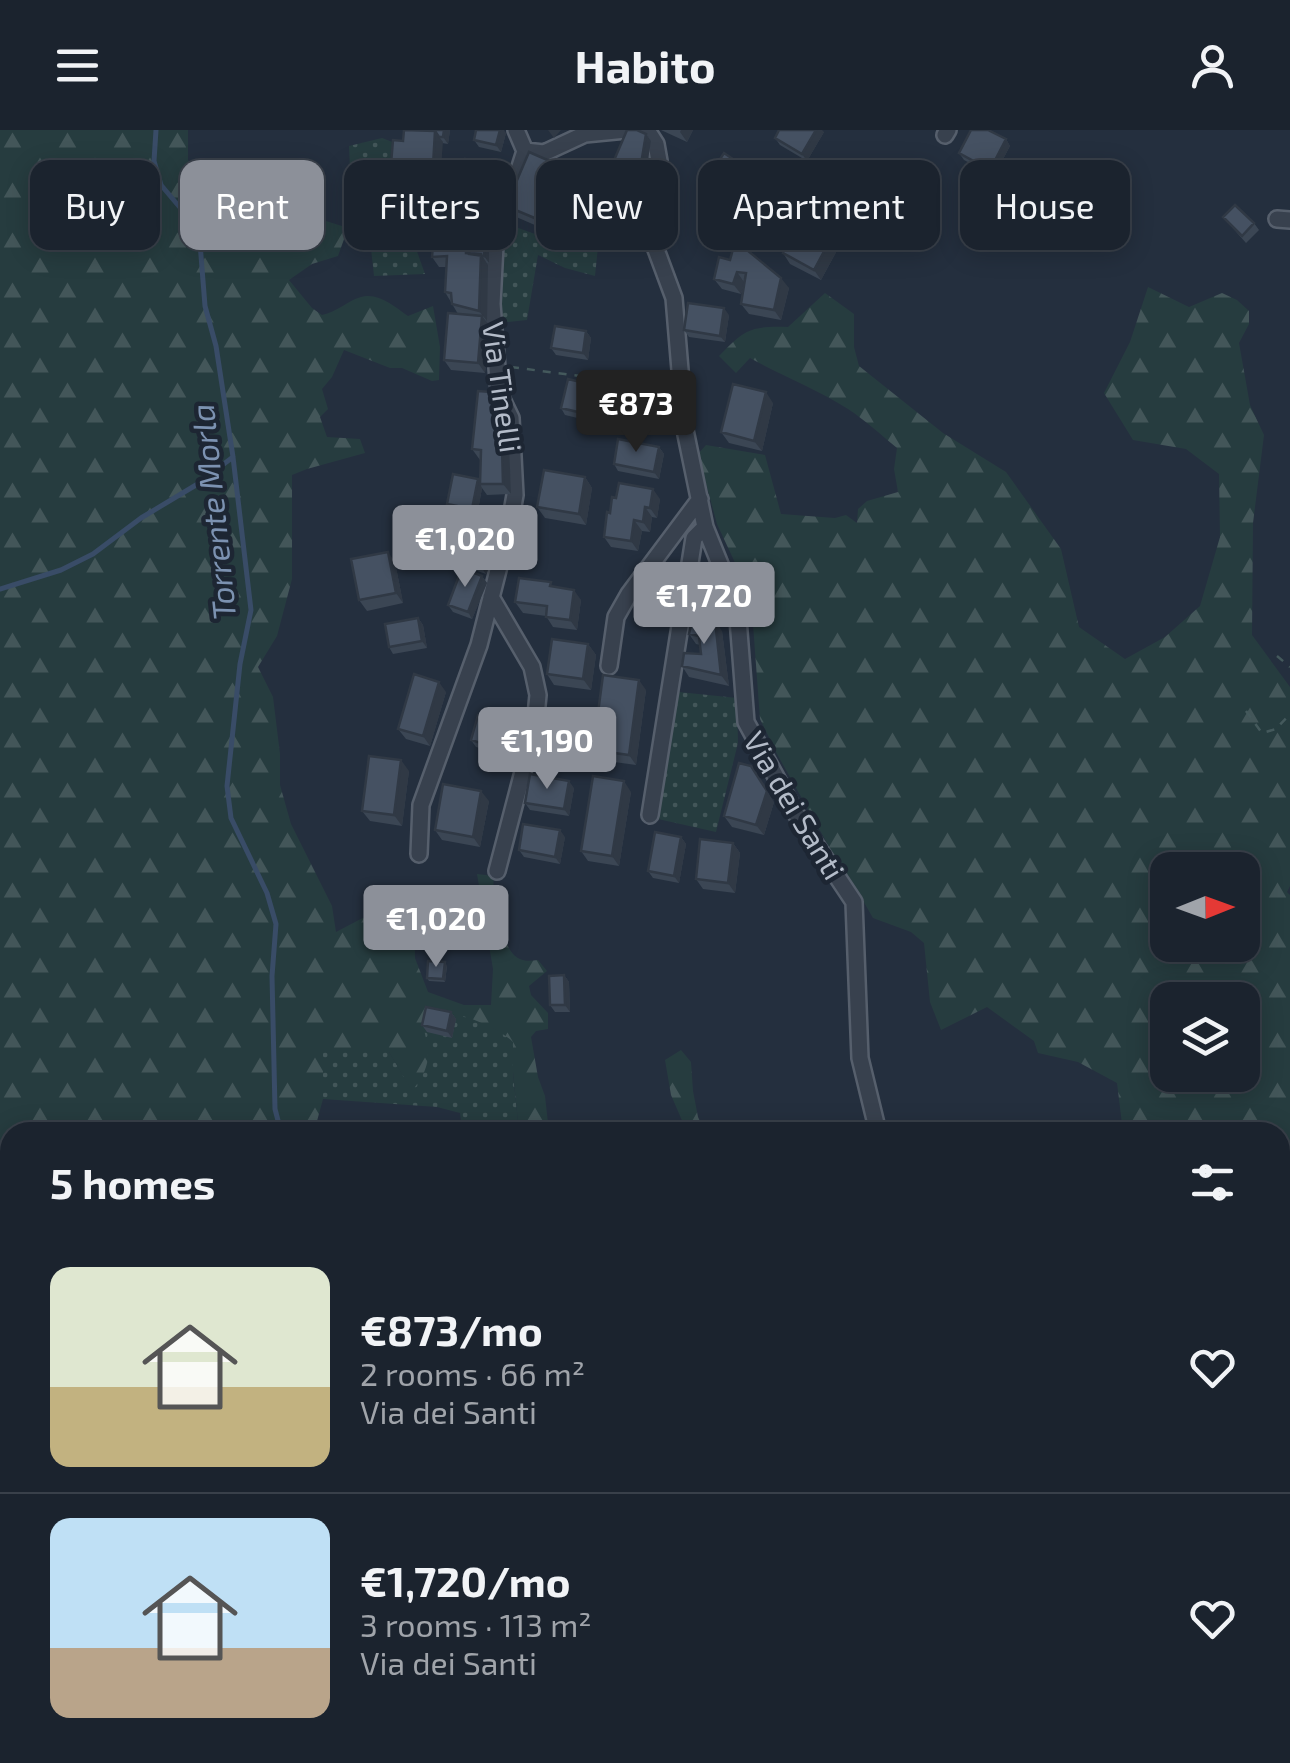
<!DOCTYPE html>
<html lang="en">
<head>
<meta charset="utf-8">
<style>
	body { margin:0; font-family:"Exo 2",sans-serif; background:#282f3a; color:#f1f3f6; height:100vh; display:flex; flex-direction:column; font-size:38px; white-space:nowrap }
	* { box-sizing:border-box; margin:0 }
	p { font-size:32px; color:#a0a4aa }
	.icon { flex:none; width:55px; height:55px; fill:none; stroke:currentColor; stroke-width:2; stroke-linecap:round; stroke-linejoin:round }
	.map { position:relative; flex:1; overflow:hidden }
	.sheet { position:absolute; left:0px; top:992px; width:1290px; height:642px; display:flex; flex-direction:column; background:#1b232e; border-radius:30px 30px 0 0; box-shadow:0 5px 25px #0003,0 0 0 2px #39404a }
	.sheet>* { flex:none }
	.guide { position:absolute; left:30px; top:30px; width:1230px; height:90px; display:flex; gap:20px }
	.needle { width:65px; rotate:89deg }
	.buttons { position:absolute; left:1150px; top:722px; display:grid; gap:20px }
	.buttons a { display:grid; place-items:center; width:110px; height:110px; border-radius:20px; background:#1b232e; box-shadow:0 5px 25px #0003,0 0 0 2px #39404a; font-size:50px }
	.price { position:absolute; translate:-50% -85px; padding:0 22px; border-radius:10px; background:#8c9099; color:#fff; font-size:32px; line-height:65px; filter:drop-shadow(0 2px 5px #0008) }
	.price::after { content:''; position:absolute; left:50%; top:60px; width:30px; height:22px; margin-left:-15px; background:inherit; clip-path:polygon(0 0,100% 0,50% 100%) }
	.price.current { background:#222; color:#fff }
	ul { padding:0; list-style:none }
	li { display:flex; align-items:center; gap:30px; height:250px; padding:0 50px }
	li+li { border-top:2px solid #39404a }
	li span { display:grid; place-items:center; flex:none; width:280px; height:200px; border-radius:20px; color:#555 }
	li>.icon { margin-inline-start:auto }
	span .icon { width:120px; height:120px; fill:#fffc; stroke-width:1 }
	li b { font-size:42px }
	h2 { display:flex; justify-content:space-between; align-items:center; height:120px; padding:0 50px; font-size:42px }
	.tag { padding:0 35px; border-radius:20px; background:#1b232e; box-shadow:0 5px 25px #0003,0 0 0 2px #39404a; font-size:35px; line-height:90px }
	.tag.current { background:#8c9099; color:#fff }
	header { display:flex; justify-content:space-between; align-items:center; height:130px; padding:0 50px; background:#1b232e; font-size:45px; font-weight:700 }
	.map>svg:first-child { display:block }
	.grass { fill:url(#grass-dots) }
	.forest { fill:url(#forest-firs); fill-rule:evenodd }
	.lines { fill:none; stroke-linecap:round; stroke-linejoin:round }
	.stream { stroke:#394c67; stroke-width:5 }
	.minor-casing { stroke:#565f6c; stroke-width:20 }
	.path { stroke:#44595c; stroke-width:2.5; stroke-dasharray:8 8; stroke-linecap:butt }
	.minor { stroke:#38414e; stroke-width:15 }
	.wall { fill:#3b4654 }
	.shaded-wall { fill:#303945 }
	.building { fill:#455162; stroke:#303945; stroke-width:2.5 }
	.labels { text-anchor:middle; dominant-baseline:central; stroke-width:9; stroke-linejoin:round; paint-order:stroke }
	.street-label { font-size:30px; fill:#b4bcc9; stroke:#1d2633 }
	.water-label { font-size:32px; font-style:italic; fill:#7c92b1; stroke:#1d2633 }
</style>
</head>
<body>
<header><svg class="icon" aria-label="menu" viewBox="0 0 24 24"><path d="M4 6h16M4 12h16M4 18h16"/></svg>Habito<svg class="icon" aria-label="person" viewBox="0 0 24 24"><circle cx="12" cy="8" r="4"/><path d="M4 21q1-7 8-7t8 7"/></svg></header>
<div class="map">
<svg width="1290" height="1633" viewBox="0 0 1290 1633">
	<defs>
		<pattern id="grass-dots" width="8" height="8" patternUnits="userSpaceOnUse" patternTransform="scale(2.5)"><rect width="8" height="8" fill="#263c3f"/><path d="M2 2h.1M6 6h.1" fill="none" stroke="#435659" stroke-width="1.8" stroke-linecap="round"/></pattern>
		<pattern id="forest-firs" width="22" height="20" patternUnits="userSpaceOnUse" patternTransform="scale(2.5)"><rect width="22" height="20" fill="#263c3f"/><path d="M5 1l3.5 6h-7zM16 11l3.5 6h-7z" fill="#435659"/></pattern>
	</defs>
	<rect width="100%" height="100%" fill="#242f3e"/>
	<path class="grass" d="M382,8L395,13V45L409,51L414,113L425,144L374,146L369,100L352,85L349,16Z
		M555,86L599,107L595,146L565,138L538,125L527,190L497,193L500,120L510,95L546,108Z
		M679,562L737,568L738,613L716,702L658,689Z
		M425,881C434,882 443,881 451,882C471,886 500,899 514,912L513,943L519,1002H462L460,983L437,977L323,969V922H389L412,960Z"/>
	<path class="forest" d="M0,0H188V30L200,48L209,79L248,93L261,107L288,118L326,91L348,98L338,126L312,134L289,150L312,178L322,185C337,182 347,171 361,167C378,162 395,177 408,186L433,176L440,217L439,250L432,251L402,238H390L344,220L332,247L322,259L328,279L320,287L327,307L360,309L365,323L307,339L292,345V449L277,506L258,537L273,567L280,624V655L291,694L332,776L336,802L374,782L406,758L414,771L415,828L428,862L464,875H491L493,839L477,744L494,746C491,763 501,812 514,825C521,832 529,831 538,830L547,841L529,856L531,865L548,883V899L536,901L531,907L538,947L545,966L549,1002H519L513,942V912C496,896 459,882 436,881L423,895C430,925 432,935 412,961L389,922H323V969L314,1002H10V1625H1040L1045,1633H0Z
		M1148,157L1189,177L1222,163L1237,170L1249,181V194L1239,213L1250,275L1264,305L1253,393L1252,505L1290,557V756L1287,762L1290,765V1118L1282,1113L1280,1102V1002H1123L1117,953L1078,932L1038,923L1034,911L987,877L941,900L930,872L924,813L911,802L873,788L854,755L836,729L777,624L760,589L751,467L717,394L698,324L706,315L765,325L781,384L835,388L846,385L857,393L858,379L867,371L898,362L894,339L897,318C881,305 865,290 848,279C817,259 782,246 750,228L736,243L719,226C745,199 750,196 788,197L825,163L854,184V217L859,236L943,303L1006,342L1061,419L1079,497L1125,529L1165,507L1200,476L1220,407L1219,344L1186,319L1133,310L1104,263L1130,212ZM1242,740V815H1168V740ZM1242,870V945H1168V870Z
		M681,920L691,932L693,961L698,987L705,1002H687L671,965L665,930Z
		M1290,1221V1633H1093L1094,1625H1280V1238Z"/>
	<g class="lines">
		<path class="stream" d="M156,0L154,31L161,55L188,87L200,113L205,176L216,216L233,327L251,480L240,534L227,656L231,688L267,763L276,794L272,846L275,979L281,1002
			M0,459L61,440L93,424L141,388L196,355L233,327
			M0,1472L10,1466
			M1280,1521L1290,1522
			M0,1596L10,1571
			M446,1625L448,1633
			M597,1625H627
			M699,1625H713
			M761,1625L771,1633"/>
		<g class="minor-casing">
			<path id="minor" d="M516,0L525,21
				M647,0L656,14L659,31L649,79L648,98L674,168L685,300L705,397L737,476L746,592L800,691L854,772L860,928L878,1002
				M945,5L948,0
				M525,21L544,23L585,4L626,0
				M1277,89L1290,90
				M491,467L532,537L538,565L535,596L497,741
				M609,536L616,487L629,464L700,369
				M650,685L694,408L705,397
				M419,724L421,675L479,515L510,393L515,365L511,288L499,263L492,174L495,115L525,21"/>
		</g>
		<path class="path" d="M511,237L633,253L666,261
			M1277,526L1290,537
			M1246,581L1262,603L1276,599L1290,584"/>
		<use href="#minor" class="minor"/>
	</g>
	<path class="wall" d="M404,0H450L448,14L442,13L441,36L450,47L449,97L417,96L410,86V46L399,45L391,34L403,11Z
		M661,0H693L687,12Z
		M824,2L807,31L780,15L775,8Z
		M506,3L501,22L479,17L474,10Z
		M646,4L651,11L644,53L617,42L612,35Z
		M1006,9L1010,16L994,46L964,30L959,23Z
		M567,45L544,99L514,86L506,76Z
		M759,47L766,58L755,78L751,74L734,103L710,98L703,88L715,64L705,52Z
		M505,48L494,85L462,76L455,65Z
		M599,61L604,68L592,92L567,81L562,74Z
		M636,72L640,79L635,102L620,98L615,91Z
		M1223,87L1254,93L1259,100L1246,113Z
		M492,90L497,97L489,114V133H487L488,135L486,191L490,196L485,243L451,240L444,230L458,184L445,162L447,137H439L432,127L450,114L460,111Z
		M847,102L821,150L790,134L783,123Z
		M719,127L789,158L781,190L749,184L741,174L745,152L741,164L722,159L714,149Z
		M729,185L725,212L689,207L684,200Z
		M586,201L591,208L588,230L556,225L551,218Z
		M491,262L508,289L511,364L487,365L482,358L477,386L451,381L447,374L480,352V330L472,319Z
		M610,265L603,294L565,285L561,278Z
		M659,266L663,273L658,304L627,298L622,291Z
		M773,273L762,321L729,313L721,302Z
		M659,317L664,324L659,349L618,341L614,334Z
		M585,347L592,358L586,395L545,388L537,377Z
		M660,369L657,388L652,387L650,402L642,401L638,421L611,417L604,407L607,382Z
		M495,399L500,406L486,444L463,436L458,429Z
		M395,432L403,473L367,481L359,470Z
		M482,446L487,453L472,489L453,482L448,475Z
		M554,457L581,470L577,500L553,497L546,486L523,483L515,472Z
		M418,488L423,495L427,518L393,524L389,517Z
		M722,501L729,556L689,547L682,536L701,524L700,515L696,514L689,504Z
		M588,514L596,525L591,560L554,555L547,544Z
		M646,560L636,635L600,630L593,620Z
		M446,562L430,616L406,609L398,599Z
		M515,601L508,626L476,617L471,610Z
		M409,641L402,696L370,691L362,681Z
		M574,658L569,686L530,680L525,673Z
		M631,662L619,736L588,731L581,721Z
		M489,671L480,717L442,710L435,700Z
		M774,672L764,705L732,697L724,686Z
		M565,707L560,734L524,727L519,720Z
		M681,707L686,714L679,753L653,748L648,741Z
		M733,713L740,723L735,763L703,759L696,749Z
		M447,836L445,852L429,851L427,848Z
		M564,845L569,852L570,882H555L550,875Z
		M451,882L456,889L452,908L427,902L422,895Z"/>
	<path class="shaded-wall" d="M444,0H450L448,14L443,7Z
		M500,0H504L506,3L501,22L496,15Z
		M548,0H561L554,8Z
		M681,0H693L687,12L680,2Z
		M816,0H822L824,2L807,31L802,24Z
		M435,1L443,12L440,47L433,36Z
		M646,4L651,11L644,53L639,46Z
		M1006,9L1010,16L994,46L990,40Z
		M559,35L567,45L544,99L537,89Z
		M442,37L450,47L449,97L442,86Z
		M498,38L505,48L494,85L487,74Z
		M759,47L766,58L755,78L748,67Z
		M599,61L604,68L592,92L587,85Z
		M744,64L751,74L734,103L726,93Z
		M636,72L640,79L635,102L630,95Z
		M492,90L497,97L489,114V133L484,126L485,107Z
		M840,92L847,102L821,150L814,140Z
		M481,124L488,135L487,191L479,181Z
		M737,142L744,152L741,164L733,154Z
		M781,148L789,158L781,190L774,180Z
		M724,178L729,185L725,212L720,206Z
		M482,186L490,196L485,243L478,233Z
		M586,201L591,208L588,230L583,223Z
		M606,258L610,265L603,294L599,287Z
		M491,262L508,289L511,364L503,354Z
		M766,262L773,273L762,321L754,311Z
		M659,266L663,273L658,304L653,297Z
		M659,317L664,324L659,349L654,342Z
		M585,347L592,358L586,395L579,384Z
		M478,349L482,358L477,386L472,379Z
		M653,359L660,369L657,388L650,378Z
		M645,377L652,387L650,402L643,392Z
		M634,390L642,401L638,421L631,411Z
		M495,399L500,406L486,444L481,437Z
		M388,422L395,432L403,473L396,463Z
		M482,446L487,453L472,489L468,482Z
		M574,460L581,470L577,500L570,490Z
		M418,488L423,495L427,518L422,511Z
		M715,490L722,501L729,556L721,545Z
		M588,514L596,525L591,560L583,549Z
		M639,550L646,560L636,635L629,625Z
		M439,552L446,562L430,616L423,606Z
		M510,594L515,601L508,626L503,620Z
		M401,630L409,641L402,696L394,685Z
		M758,646L774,672L764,705L756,695Z
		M569,651L574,658L569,686L564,679Z
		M624,651L631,662L619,736L612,726Z
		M481,661L489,671L480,717L473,707Z
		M560,700L565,707L560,734L555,727Z
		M681,707L686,714L679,753L674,746Z
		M733,713L740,723L735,763L728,753Z
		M445,832L447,836L445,852L443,849Z
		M564,845L569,852L570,882L565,875Z
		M451,882L456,889L452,908L447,901Z"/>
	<path class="building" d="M404,0L435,1L433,36L442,37V86H410V36L391,34L393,10L403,11Z
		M415,0H444L443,7H439L435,1Z
		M476,0H500L496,15L474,10Z
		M627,0H637L646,4L639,46L612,35Z
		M779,0H816L802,24L775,8Z
		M971,0H988L1006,9L990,40L959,23Z
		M529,22L559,35L537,89L506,76Z
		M724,23L759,47L748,67L744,64L726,93L703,88L718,60L705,52Z
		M465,29L498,38L487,74L455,65Z
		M574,49L599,61L587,85L562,74Z
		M621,68L636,72L630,95L615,91Z
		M808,75L840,92L814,140L783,123Z
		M1235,75L1254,93L1242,106L1223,87Z
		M475,83L492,90L485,107L484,126L469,124L471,113L460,111L463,99L469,103Z
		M450,109L466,111V123L481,124L479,181L452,174L451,163L445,162L447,126L432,127L433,115L450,114Z
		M733,119L747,120L781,148L774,180L741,174L746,143L737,142L733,154L714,149L719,127L730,130Z
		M688,173L724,178L720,206L684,200Z
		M448,183L482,186L478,233L444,230Z
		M555,196L586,201L583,223L551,218Z
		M568,249L606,258L599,287L561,278Z
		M733,254L766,262L754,311L721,302Z
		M628,260L659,266L653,297L622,291Z
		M478,261L491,262L501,279L503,354H480L481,320L472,319Z
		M618,309L659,317L654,342L614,334Z
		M544,340L585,347L579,384L537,377Z
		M453,344L478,349L472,379L447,374Z
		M619,353L653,359L650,378L645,377L643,392L634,390L631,411L604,407L607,382L610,383L612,367L616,368Z
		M473,391L495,399L481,437L458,429Z
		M388,422L396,463L359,470L351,429Z
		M462,438L482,446L468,482L448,475Z
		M519,448L551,452L550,456L574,460L570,490L546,487L547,476L515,472Z
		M693,486L715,490L721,545L682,536L684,523L701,524L699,506L689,504Z
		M418,488L422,511L389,517L385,494Z
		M552,509L588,514L583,549L547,544Z
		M414,544L439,552L423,606L398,599Z
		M603,545L639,550L629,625L593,620Z
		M478,585L510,594L503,620L471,610Z
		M369,626L401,630L394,685L362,681Z
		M739,633L751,636L767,661L756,695L724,686Z
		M530,644L569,651L564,679L525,673Z
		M593,646L624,651L612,726L581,721Z
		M443,654L481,661L473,707L435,700Z
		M523,694L560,700L555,727L519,720Z
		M655,702L681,707L674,746L648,741Z
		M700,709L733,713L728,753L696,749Z
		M428,831L445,832L443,849L427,848Z
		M564,845L565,875H550L549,846Z
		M426,877L451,882L447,901L422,895Z
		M666,995L679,996L678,1002H665Z"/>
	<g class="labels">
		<g class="street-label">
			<text transform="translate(503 257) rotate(82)">Via Tinelli</text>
			<text transform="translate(795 675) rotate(59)">Via dei Santi</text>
		</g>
		<g class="water-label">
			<text transform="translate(212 382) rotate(-96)">Torrente Morla</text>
		</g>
	</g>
</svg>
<div class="buttons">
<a><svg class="needle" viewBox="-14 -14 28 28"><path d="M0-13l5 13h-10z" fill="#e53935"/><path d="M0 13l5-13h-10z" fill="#a0a4aa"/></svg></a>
<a><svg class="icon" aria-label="layers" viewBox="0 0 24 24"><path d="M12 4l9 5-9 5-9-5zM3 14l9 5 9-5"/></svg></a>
</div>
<b class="price current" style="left:636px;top:325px">€873</b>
<b class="price" style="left:465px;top:460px">€1,020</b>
<b class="price" style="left:704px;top:517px">€1,720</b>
<b class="price" style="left:547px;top:662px">€1,190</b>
<b class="price" style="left:436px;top:840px">€1,020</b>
<div class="guide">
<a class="tag">Buy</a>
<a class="tag current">Rent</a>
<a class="tag">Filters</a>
<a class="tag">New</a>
<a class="tag">Apartment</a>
<a class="tag">House</a>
</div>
<section class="sheet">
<h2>5 homes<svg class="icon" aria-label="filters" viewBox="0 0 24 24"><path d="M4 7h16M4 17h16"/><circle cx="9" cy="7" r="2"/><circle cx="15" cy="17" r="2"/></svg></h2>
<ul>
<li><span style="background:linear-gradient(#dfe7d0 60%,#c2b280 0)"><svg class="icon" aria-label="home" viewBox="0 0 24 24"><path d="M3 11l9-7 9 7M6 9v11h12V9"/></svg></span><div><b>€873/mo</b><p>2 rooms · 66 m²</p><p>Via dei Santi</p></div><svg class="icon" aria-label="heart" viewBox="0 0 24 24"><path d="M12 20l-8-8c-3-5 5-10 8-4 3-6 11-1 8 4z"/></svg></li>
<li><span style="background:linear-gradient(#bfe0f5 65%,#b9a48a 0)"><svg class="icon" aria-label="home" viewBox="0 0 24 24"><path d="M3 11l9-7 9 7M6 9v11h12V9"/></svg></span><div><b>€1,720/mo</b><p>3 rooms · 113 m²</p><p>Via dei Santi</p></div><svg class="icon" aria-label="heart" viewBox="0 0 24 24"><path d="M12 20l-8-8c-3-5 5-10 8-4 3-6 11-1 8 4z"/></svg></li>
</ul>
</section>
</div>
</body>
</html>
